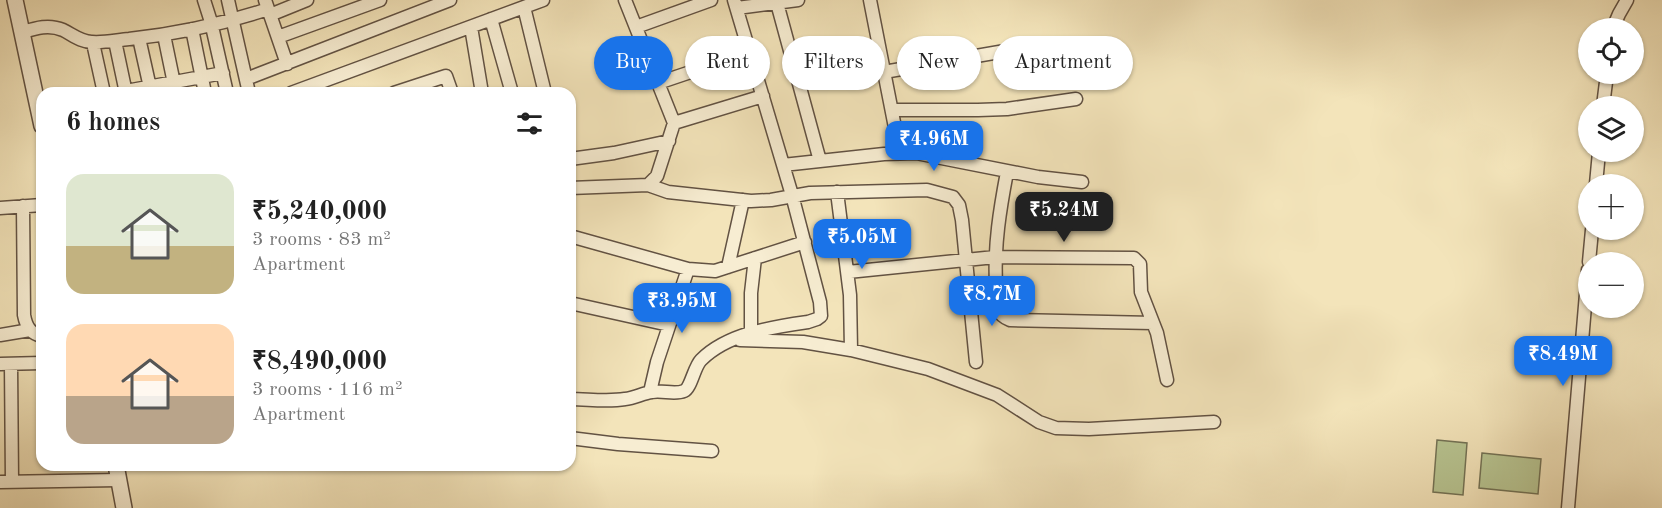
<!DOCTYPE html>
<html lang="en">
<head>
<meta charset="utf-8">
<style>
	body { margin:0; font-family:"Old Standard TT",serif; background:#f6f6f6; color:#222; height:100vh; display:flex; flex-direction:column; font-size:22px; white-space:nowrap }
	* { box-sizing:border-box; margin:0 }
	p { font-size:20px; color:#767676 }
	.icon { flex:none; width:33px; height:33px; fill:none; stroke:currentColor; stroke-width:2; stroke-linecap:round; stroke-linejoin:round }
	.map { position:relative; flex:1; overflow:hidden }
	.side { position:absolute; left:36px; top:87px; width:540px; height:384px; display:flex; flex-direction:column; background:#fff; border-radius:18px; box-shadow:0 2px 4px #0004 }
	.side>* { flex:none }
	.top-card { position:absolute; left:594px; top:36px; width:570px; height:54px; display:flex; gap:12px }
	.tools { position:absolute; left:1578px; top:18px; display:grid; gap:12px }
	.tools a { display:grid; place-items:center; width:66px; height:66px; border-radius:50%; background:#fff; box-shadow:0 2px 4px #0004; font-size:30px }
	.price { position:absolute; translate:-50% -51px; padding:0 14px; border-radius:12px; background:#1a73e8; color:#fff; font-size:20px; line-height:39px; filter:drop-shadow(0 2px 3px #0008) }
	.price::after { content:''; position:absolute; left:50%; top:36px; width:18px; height:14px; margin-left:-9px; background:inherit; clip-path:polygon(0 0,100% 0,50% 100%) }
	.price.selected { background:#222; color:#fff }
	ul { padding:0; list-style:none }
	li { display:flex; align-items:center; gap:18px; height:150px; padding:0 30px }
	li span { display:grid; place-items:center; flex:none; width:168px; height:120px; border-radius:18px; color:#555 }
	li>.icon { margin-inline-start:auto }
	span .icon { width:72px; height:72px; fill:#fffc; stroke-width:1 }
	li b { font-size:26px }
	h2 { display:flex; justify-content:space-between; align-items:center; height:72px; padding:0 30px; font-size:26px }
	.pill { padding:0 21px; border-radius:27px; background:#fff; box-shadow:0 2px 4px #0004; font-size:21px; line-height:54px }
	.pill.selected { background:#1a73e8; color:#fff }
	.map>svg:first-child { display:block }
	.pitch { fill:#b8c592; stroke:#747356; stroke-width:1.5 }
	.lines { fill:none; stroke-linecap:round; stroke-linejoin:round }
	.minor-casing { stroke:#625243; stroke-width:15 }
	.tertiary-casing { stroke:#625243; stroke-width:18 }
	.minor { stroke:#f7edd2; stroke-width:12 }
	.tertiary { stroke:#f7edd2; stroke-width:15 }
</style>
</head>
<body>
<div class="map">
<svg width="1662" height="508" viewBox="0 0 1662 508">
	<rect width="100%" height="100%" fill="#f3e4ba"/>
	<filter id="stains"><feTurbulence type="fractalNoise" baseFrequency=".00333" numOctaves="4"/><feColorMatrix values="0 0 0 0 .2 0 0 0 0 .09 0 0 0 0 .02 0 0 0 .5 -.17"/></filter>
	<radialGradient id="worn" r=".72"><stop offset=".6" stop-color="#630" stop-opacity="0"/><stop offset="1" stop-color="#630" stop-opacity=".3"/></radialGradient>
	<path class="pitch" d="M1437,440L1467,443L1463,495L1433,492Z
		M1482,453L1541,459L1538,494L1479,488Z"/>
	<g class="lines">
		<g class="minor-casing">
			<path id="minor" d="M204,0L211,22L227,93
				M228,0L249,93
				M265,0L287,64
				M870,0L900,153
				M777,3L820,161
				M524,7L545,93
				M737,8L798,0
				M270,15L307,0
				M491,19L512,93
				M471,27L482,93
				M636,27L711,0
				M1613,28L1619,14L1627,0
				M192,29L205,93
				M23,32C36,28 49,24 63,30C73,35 81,42 92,42C104,43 117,40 129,39C176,34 223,24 268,9
				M164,35L176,93
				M278,37L380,0
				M139,38L151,92
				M115,41L126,93
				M93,43L104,93
				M794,65L879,49
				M884,72L1005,51
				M246,79L450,0
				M658,83L750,52
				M126,91L223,73
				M291,93L543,0
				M394,93L446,76L452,93
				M1603,106L1607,74
				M892,110H978L1007,109L1076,99
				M674,123L763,96
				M570,159L614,153L669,141
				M783,165L884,154L916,153L1038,177L1082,182
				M1007,172C1000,209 994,245 996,283C996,292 995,303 999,311C1001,316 1005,318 1010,320L1153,323
				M1596,184L1599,152
				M648,185L668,192L751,201L771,200L810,193L927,190L953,197L959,205L962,220L976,362
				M570,188L648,185L657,176L674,123L625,0
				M837,192L850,295L851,350
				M23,206L24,315C26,326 30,334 42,336
				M0,208L42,205
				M570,236L688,269L715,271L805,242
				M1589,262L1592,230
				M728,267L743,200
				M848,272L995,257L1134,258L1140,264L1141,292L1157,333L1167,380
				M570,303L669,325
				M751,333V293L755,258
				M0,335L30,330
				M740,340L803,342L851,350L928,369L997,395L1039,422L1056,428L1089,429L1214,422
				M0,364L42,363
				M11,364L12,482
				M650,392L657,362L688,269
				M570,399C588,399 607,402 625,399C635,398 643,393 652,392C662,390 675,395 684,391C691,388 694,367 701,360C728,333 773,327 808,322L817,319L821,316L820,302L792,195L734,0
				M570,438L618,444L712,451
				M0,482L118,480
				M1568,508L1588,270"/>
		</g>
		<g class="tertiary-casing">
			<path id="tertiary" d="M15,0L42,126
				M116,465L124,508"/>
		</g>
		<use href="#minor" class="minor"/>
		<use href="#tertiary" class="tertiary"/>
	</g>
	<rect width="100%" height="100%" filter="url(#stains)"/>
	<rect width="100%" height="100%" fill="url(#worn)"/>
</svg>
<div class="tools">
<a><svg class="icon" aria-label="locate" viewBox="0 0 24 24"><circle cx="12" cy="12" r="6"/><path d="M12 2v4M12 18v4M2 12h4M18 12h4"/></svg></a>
<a><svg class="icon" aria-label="layers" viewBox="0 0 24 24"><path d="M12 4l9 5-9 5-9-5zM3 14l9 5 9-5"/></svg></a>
<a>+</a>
<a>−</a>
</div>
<b class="price" style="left:934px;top:172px">₹4.96M</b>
<b class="price selected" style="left:1064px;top:243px">₹5.24M</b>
<b class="price" style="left:862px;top:270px">₹5.05M</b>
<b class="price" style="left:992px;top:327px">₹8.7M</b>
<b class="price" style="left:682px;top:334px">₹3.95M</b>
<b class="price" style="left:1563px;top:387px">₹8.49M</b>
<div class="top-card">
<a class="pill selected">Buy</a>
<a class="pill">Rent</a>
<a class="pill">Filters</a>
<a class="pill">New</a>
<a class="pill">Apartment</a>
</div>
<section class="side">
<h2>6 homes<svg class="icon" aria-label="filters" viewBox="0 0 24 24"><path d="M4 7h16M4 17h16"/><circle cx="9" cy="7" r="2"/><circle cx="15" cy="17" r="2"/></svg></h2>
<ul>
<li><span style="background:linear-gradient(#dfe7d0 60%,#c2b280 0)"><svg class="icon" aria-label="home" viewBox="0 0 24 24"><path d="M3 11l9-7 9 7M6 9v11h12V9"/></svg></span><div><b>₹5,240,000</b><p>3 rooms · 83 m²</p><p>Apartment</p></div></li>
<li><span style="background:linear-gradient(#ffd9b3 60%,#b9a48a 0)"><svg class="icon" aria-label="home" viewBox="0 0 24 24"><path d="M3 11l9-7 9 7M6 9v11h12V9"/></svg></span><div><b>₹8,490,000</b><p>3 rooms · 116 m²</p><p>Apartment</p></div></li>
</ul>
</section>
</div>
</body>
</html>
